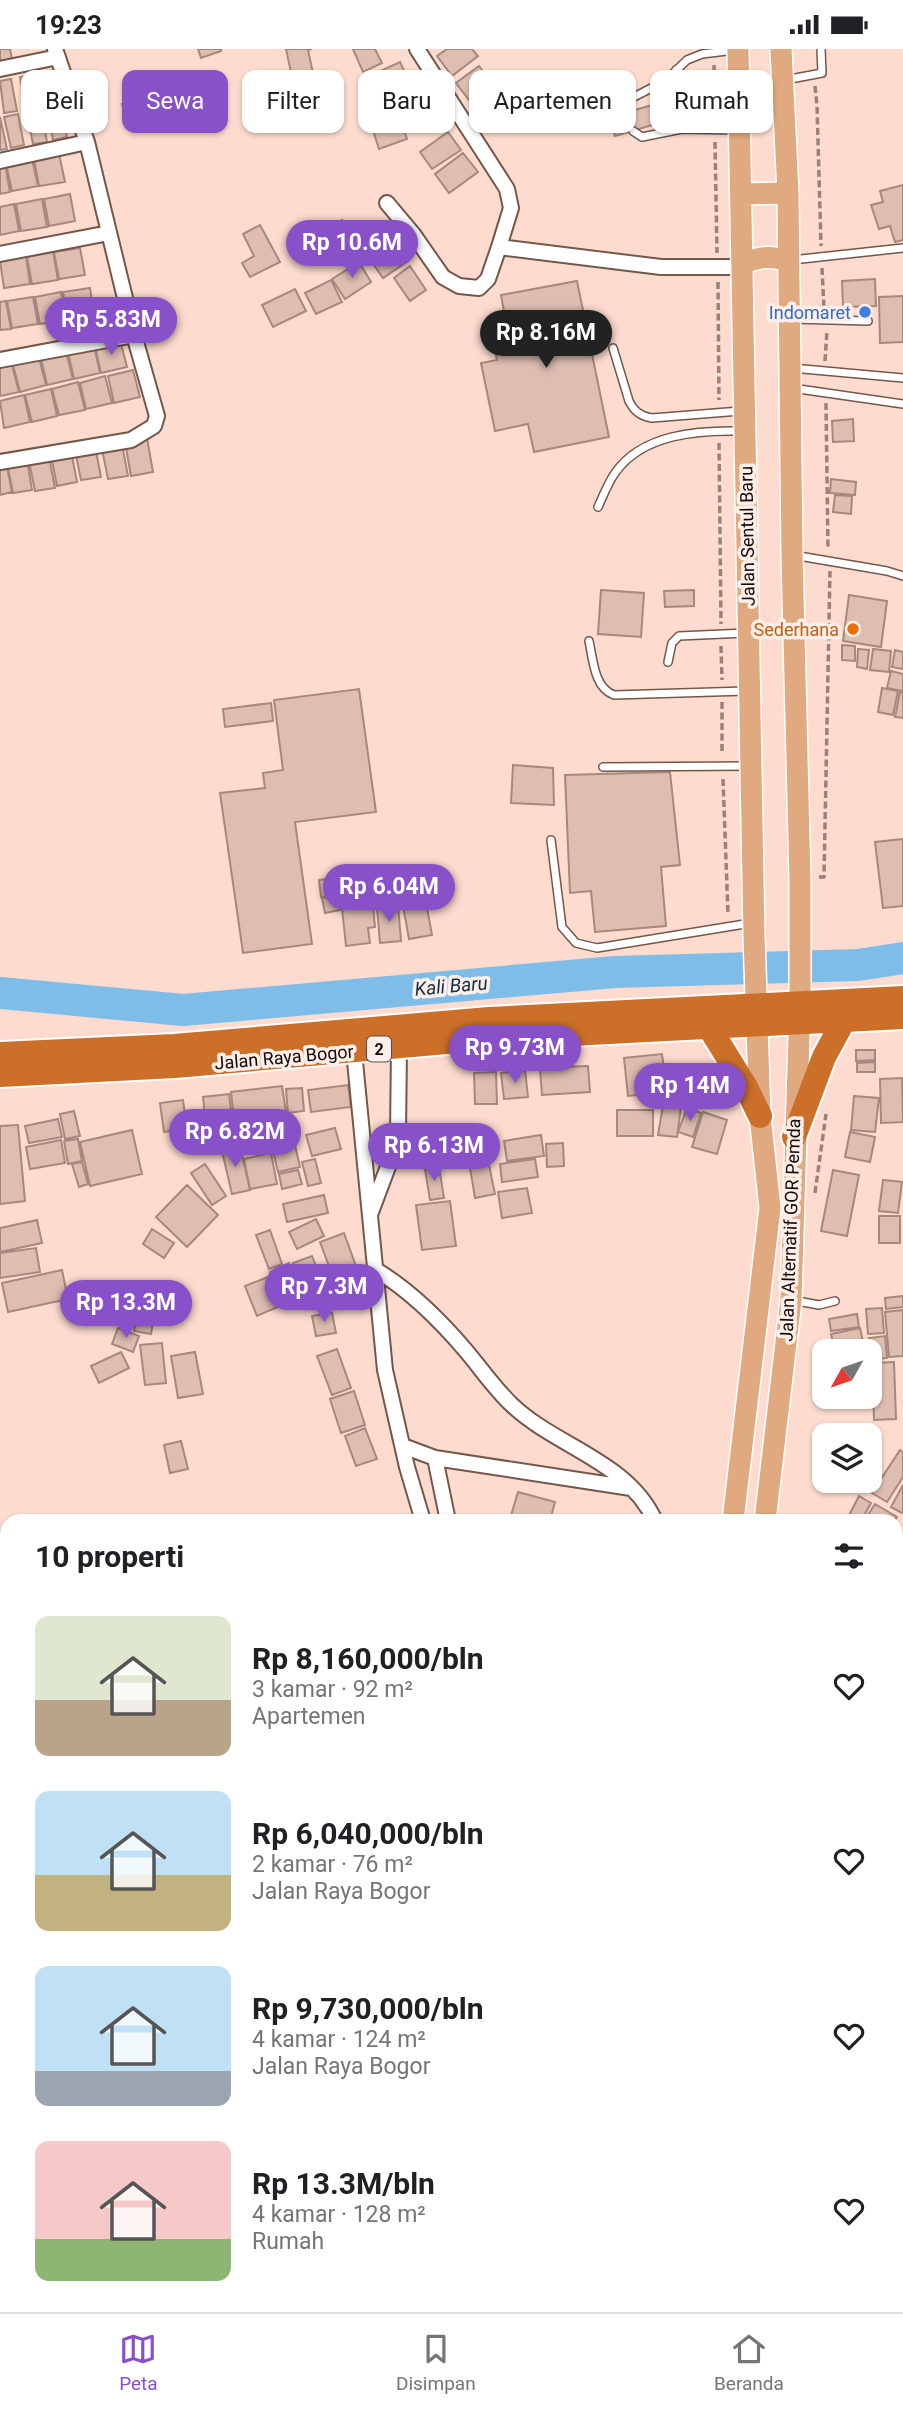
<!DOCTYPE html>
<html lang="id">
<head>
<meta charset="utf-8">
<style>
	body { margin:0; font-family:Roboto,sans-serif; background:#f6f6f6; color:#202124; height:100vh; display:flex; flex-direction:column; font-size:26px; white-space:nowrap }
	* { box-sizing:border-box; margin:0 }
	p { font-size:23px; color:#757577 }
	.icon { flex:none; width:38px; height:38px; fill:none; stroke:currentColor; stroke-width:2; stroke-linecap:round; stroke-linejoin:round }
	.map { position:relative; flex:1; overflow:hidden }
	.side { position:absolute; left:0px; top:1465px; width:903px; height:800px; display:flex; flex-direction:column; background:#fff; border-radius:21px 21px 0 0; box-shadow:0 2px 5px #0004 }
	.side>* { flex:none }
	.guide { position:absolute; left:21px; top:21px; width:861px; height:63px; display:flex; gap:14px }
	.needle { width:46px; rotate:230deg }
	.buttons { position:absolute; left:812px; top:1290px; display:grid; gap:14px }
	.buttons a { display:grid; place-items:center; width:70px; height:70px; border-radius:14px; background:#fff; box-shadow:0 2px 5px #0004; font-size:35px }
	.price { position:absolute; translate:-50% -60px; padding:0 16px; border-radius:24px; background:#8951c9; color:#fff; font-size:23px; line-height:46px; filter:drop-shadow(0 2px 4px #0008) }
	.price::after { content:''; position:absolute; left:50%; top:42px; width:21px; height:16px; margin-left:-10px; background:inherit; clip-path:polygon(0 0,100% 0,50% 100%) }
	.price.on { background:#222; color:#fff }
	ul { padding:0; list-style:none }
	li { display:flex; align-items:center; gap:21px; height:175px; padding:0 35px }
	li span { display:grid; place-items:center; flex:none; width:196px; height:140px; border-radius:14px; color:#555 }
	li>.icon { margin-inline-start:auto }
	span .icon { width:84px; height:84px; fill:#fffc; stroke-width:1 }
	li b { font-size:30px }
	h2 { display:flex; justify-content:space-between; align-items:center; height:84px; padding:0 35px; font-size:30px }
	.tag { padding:0 24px; border-radius:14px; background:#fff; box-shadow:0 2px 5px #0004; font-size:24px; line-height:63px }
	.tag.on { background:#8951c9; color:#fff }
	.status { display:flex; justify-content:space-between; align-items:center; height:49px; padding:0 35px; background:#fff; direction:ltr }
	.status svg { height:19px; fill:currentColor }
	.dock { display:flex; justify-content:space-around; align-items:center; height:98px; border-top:2px solid #e0e0e0; background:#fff; font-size:19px; color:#757577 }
	.dock a { display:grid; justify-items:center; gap:4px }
	.dock .on { color:#8951c9 }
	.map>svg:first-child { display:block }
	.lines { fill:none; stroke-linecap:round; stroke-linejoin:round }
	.river { stroke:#7ebde8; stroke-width:32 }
	.building { fill:#debeb1; stroke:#a6887c; stroke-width:2 }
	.lane-casing { stroke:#73574b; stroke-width:10 }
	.street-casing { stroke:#73574b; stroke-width:18 }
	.primary-casing { stroke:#fff; stroke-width:24 }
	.highway-casing { stroke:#fff; stroke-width:28 }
	.path { stroke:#998279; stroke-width:3.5; stroke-dasharray:7 3.5; stroke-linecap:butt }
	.lane { stroke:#fff; stroke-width:7 }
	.street { stroke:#fff; stroke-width:14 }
	.primary { stroke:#e0a97f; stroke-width:21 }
	.highway { stroke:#cc7029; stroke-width:24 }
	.shop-dot { fill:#3f7fe0; stroke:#fceee9; stroke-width:2.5 }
	.food-dot { fill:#e8710a; stroke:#fceee9; stroke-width:2.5 }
	.labels { text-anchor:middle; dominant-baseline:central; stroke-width:7; stroke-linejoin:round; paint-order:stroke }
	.shield { fill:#fceee9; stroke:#5a4e4a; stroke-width:2 }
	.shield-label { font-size:16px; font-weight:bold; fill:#140a06 }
	.shop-label { font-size:18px; fill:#366cbe; stroke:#fceee9; text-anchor:end }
	.street-label { font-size:18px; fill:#140a06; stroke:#fceee9 }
	.food-label { font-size:18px; fill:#c56008; stroke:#fceee9; text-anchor:end }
	.water-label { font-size:19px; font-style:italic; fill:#132f41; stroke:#fceee9 }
</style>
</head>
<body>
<div class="status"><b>19:23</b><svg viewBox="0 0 49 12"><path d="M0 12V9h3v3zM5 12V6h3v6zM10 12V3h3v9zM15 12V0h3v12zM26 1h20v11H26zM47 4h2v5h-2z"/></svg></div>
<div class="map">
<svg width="903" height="2263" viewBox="0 0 903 2263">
	<rect width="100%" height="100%" fill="#fddccf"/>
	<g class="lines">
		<path class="river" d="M0,944L183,961L615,923L858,916L903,909"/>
	</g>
	<path class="building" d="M0,0H10L12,10L0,12Z
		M198,0H221V2L201,9Z
		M286,0H312L308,1L313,24L292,28Z
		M353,0H375L382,14L363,23Z
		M447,0H472L478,7L452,27L437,7Z
		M400,13L407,28L385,39L378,23Z
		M479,17L492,34L469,51L456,34Z
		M54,21L60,53L47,56L41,24Z
		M34,26L40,57L26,60L20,28Z
		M11,30L17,62L4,64L0,32Z
		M154,47L161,72L129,80L122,55Z
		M663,53L669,71L615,87L610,68Z
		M61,57L67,88L53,91L47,59Z
		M41,61L47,93L33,95L27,63Z
		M18,65L24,96L11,99L4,68Z
		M0,68L7,100L0,101Z
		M399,68L407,90L379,100L372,78Z
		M448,83L461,101L432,120L420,103Z
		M463,104L478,123L449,144L435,125Z
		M59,105L65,133L39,137L34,110Z
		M32,110L38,137L12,142L6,115Z
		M5,115L10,143L0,145V116Z
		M903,136V191L895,193L890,177L879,180L871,156L883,153L880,142Z
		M70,145L75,172L49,177L44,150Z
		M42,150L47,178L21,182L16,155Z
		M14,155L19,182L0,186V158Z
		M342,171L364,202L344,216L323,184Z
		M260,176L280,213L250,228L242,214L254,207L243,185Z
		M394,191L408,212L383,229L369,209Z
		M80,199L85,226L59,230L54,203Z
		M53,203L58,231L32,235L27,208Z
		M26,207L30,235L4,239L0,212Z
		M359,213L371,233L345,250L332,230Z
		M410,217L426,241L410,252L394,229Z
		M875,230L876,257L843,258L842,232Z
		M331,231L342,253L316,265L305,244Z
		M577,232L609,388L534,403L528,375L495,382L481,314L497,311L491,283L507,280L501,246Z
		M90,239L94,266L68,270L63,243Z
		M295,240L306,262L273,278L262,256Z
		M61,243L66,271L40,275L35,248Z
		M903,247V293L880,294L879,248Z
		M33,248L38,275L12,279L7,252Z
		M6,252L11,280L0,281V253Z
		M120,291L127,318L101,324L95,297Z
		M94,297L100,324L74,330L68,303Z
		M66,303L73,330L47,336L41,309Z
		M39,309L46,336L20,343L13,316Z
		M12,316L19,343L0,347V319Z
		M133,321L140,348L114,354L108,327Z
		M105,327L112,354L86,360L80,334Z
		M78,333L85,361L59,366L52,340Z
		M51,340L57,367L32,373L25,346Z
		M24,346L30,373L4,379L0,352Z
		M853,370L854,392L833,393L832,372Z
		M147,389L153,423L131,427L125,393Z
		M122,396L128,427L108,430L102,400Z
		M95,397L101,428L81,431L75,401Z
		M71,402L77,433L57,437L51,406Z
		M49,408L55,439L35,442L29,412Z
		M27,411L32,441L13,444L7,414Z
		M6,413L12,443L0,446V414Z
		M831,430L856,433L855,446L830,444Z
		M835,446L852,447L851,465L833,463Z
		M601,541L644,544L641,588L598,585Z
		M694,541V557L665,558L664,542Z
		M849,546L887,552L881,598L843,592Z
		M842,596L855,597V612L842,611Z
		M858,600L869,601L867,620L857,618Z
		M873,600L891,602L889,623L870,621Z
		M895,601L903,603V620L892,618Z
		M891,622L903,625V642L887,639Z
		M882,639L898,642L893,666L878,663Z
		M359,640L376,763L295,773L312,895L243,904L220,744L265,739L263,724L283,721L274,651Z
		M900,643L903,644V669L895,668Z
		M271,654L273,672L225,678L223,660Z
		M513,716L553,719L554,756L511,754Z
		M670,723L680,816L661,818L666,877L595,883L591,842L570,844L565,726Z
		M903,790V857L883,859L875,793Z
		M336,829L339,845L321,848L319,831Z
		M371,837L375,878L368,879L370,894L346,897L340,840Z
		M338,846L340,861L325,864L322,849Z
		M425,848L432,886L409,890L402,851Z
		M398,856L401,892L380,894L377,858Z
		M856,1001H875V1011L856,1012Z
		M662,1005L667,1043L628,1047L624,1009Z
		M875,1013V1023H857V1014Z
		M588,1017L590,1043L542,1046L540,1019Z
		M525,1021L528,1048L504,1050L501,1024Z
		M496,1023L497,1055H475L474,1024Z
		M902,1029L903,1073L881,1074L880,1030Z
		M348,1036L351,1058L311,1063L308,1041Z
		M282,1037L286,1063L234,1069L231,1043Z
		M302,1039L304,1062L288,1064L286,1040Z
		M229,1045L232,1070L218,1071L206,1078L203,1048Z
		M854,1047L879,1049L875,1083L851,1081Z
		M183,1051L187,1080L164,1083L160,1054Z
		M663,1056L681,1058L677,1088L658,1086Z
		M687,1059L701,1064L693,1088L678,1083Z
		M617,1061H653V1087H617Z
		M74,1062L80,1087L65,1090L60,1065Z
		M703,1063L727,1071L717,1105L692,1098Z
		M58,1070L62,1088L29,1094L25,1077Z
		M18,1076L25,1152L0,1155V1077Z
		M257,1076L260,1093L241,1097L237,1080Z
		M335,1079L341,1100L312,1107L306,1086Z
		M132,1081L142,1125L90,1137L80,1093Z
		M850,1083L875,1088L870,1113L845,1108Z
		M541,1086L544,1107L507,1112L504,1092Z
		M78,1090L82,1112L68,1115L64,1092Z
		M61,1091L65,1114L30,1120L26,1098Z
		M294,1092L300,1118L278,1123L272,1098Z
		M239,1094L250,1141L232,1145L221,1098Z
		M563,1094L564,1117L547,1118L546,1095Z
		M271,1104L277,1135L250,1140L244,1110Z
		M315,1110L321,1134L308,1137L302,1113Z
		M535,1110L538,1128L502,1133L500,1115Z
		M82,1113L88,1135L79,1138L72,1115Z
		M205,1115L226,1147L212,1156L191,1124Z
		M489,1116L495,1145L475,1149L470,1119Z
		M439,1118L444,1149L430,1151L425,1120Z
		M298,1121L302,1135L282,1140L279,1125Z
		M833,1121L859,1126L847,1187L821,1182Z
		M883,1131L902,1133L898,1164L879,1162Z
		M187,1136L218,1166L187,1198L156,1168Z
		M527,1139L532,1164L502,1169L498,1143Z
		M324,1146L328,1164L287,1173L283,1155Z
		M450,1152L456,1197L422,1201L416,1156Z
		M879,1167H900V1194H879Z
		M316,1170L324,1187L297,1200L289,1183Z
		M37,1171L42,1194L0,1203V1179Z
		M152,1180L174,1194L164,1209L143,1195Z
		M270,1181L282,1215L269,1220L256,1186Z
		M344,1184L357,1220L333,1228L320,1193Z
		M36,1199L40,1223L0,1229V1204Z
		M312,1207L322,1232L302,1239L293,1214Z
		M289,1214L294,1224L275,1234L270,1223Z
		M62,1221L68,1250L8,1263L2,1234Z
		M295,1227L303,1245L282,1254L275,1237Z
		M268,1228L280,1257L257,1267L245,1237Z
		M320,1236L327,1254L312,1259L305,1242Z
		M141,1240L158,1243L151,1285L134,1282Z
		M903,1247V1258L886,1260L885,1249Z
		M882,1259L884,1284L868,1285L866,1260Z
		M903,1261V1307L889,1308L885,1263Z
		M332,1264L336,1284L316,1287L312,1267Z
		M857,1265L859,1278L831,1282L829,1270Z
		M118,1279L139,1287L133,1303L112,1295Z
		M860,1279L865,1302H835L831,1285Z
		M885,1287L887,1309L871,1311L869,1289Z
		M162,1294L166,1334L145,1336L140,1296Z
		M337,1300L351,1339L332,1346L317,1307Z
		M121,1303L129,1319L99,1334L91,1317Z
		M195,1303L203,1345L178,1349L171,1307Z
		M894,1313L896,1370L874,1371L872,1314Z
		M354,1342L365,1376L341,1384L330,1350Z
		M365,1379L377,1410L356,1417L345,1387Z
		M181,1392L188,1420L170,1424L164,1396Z
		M900,1401L903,1403V1428L887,1453L872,1444Z
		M903,1436V1463L902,1464L891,1458Z
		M518,1443L555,1453L550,1472L510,1470Z
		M859,1447L871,1454L861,1472H846Z
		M875,1455L897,1468L894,1472H864Z
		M897,1478L903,1484V1511L896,1505Z
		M896,1623L903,1630V1645L898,1650L896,1648Z"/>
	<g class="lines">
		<g class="lane-casing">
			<path id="lane" d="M676,21L682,80
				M785,31L822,24L821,0
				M627,63L630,50L665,32L687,11L702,5L735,1
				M633,82L642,88L682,80L735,81
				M792,211L903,199
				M793,270L868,272
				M613,299L629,352C634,362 640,367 652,369L740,362
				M792,319L903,329
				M792,339L903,355
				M598,458C603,447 608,434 615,424C642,385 698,381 741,382
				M793,506L887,522L903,527
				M589,592C593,610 594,639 614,646L746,642
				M668,613L672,594L679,587L746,584
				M603,718L749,717
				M551,791L562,878L576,894L597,899L751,874
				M792,1251L819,1256L835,1252"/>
		</g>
		<g class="street-casing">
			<path id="street" d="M417,0L507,140L511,159L499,198L661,218H742
				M0,20L58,8
				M0,112L87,93
				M387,154L413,185L443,228L459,237L479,239L488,230L499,198
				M0,205L109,184
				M0,311L134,286
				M0,413L131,391L154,377L157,367L134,286L87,93L55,0
				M354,1002L385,1321L407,1418L423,1472
				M371,1163L395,1099L398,1084L399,998
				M376,1221C411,1242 440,1271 467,1303C482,1321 495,1340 512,1356C556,1398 628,1412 655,1472
				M403,1397L435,1409L631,1439
				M435,1409L448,1472
				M896,1755L903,1746
				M0,1961L7,1959
				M896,1983L903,1977
				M0,1999L7,1997
				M0,2073L7,2082
				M0,2249L11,2263
				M142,2258L147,2263
				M271,2258L275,2263
				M399,2258L403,2263
				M678,2258L680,2263
				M439,2263L444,2258"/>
		</g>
		<g class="primary-casing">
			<path id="primary" d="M741,145L788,144
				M742,215C759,208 770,206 788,212
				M733,1472L770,1159L760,1067L754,887L738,0
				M765,1472L791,1251L800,954V830L792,506L788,144L781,0
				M580,2263L584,2258
				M613,2263L618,2258"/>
		</g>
		<g class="highway-casing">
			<path id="highway" d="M709,978L746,1038L760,1067
				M0,1005L174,997L489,970L903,949
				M0,1026L175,1017L492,989L903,968
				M794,1088L824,1008L844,971"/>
		</g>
		<path class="path" d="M714,16L715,71
			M815,37L817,57L821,197
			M715,93L717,204
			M822,219L824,260
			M718,233L719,351
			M825,312L827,281
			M826,354L828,500
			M719,394L721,575
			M721,597L722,631
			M722,653V705
			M723,730L728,865
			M819,828H824L830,522
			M815,1144L826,1065"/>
		<use href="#lane" class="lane"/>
		<use href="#street" class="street"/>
		<use href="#primary" class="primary"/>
		<use href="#highway" class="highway"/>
	</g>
	<circle class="shop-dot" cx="865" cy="263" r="7"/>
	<circle class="food-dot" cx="853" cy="580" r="7"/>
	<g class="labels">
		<rect class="shield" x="367" y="987.5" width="24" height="25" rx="5"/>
		<g class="shield-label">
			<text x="379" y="1000">2</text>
		</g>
		<g class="shop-label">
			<text x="851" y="263">Indomaret</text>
		</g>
		<g class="street-label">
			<text transform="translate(747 487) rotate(-91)">Jalan Sentul Baru</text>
			<text transform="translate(284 1008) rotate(-5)">Jalan Raya Bogor</text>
			<text transform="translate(790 1181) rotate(-88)">Jalan Alternatif GOR Pemda</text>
		</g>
		<g class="food-label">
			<text x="839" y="580">Sederhana</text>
		</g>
		<g class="water-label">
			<text transform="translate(451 937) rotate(-5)">Kali Baru</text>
		</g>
	</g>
</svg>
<div class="buttons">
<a><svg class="needle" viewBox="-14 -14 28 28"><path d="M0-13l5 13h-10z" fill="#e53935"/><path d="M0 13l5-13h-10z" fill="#757577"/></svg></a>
<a><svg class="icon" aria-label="layers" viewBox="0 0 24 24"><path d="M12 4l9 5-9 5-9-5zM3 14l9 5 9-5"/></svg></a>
</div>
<b class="price" style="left:352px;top:231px">Rp 10.6M</b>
<b class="price" style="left:111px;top:308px">Rp 5.83M</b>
<b class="price on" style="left:546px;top:321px">Rp 8.16M</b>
<b class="price" style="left:389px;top:875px">Rp 6.04M</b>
<b class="price" style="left:515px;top:1036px">Rp 9.73M</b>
<b class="price" style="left:690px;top:1074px">Rp 14M</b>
<b class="price" style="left:235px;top:1120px">Rp 6.82M</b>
<b class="price" style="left:434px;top:1134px">Rp 6.13M</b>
<b class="price" style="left:324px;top:1275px">Rp 7.3M</b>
<b class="price" style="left:126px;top:1291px">Rp 13.3M</b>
<div class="guide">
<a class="tag">Beli</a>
<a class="tag on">Sewa</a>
<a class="tag">Filter</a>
<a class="tag">Baru</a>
<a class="tag">Apartemen</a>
<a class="tag">Rumah</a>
</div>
<section class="side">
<h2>10 properti<svg class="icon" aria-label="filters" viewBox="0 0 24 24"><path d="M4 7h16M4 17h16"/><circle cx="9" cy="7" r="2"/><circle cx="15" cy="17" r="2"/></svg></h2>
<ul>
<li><span style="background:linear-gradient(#dfe7d0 60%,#b9a48a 0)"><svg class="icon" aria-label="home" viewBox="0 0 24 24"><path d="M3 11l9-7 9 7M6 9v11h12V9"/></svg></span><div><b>Rp 8,160,000/bln</b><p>3 kamar · 92 m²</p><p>Apartemen</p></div><svg class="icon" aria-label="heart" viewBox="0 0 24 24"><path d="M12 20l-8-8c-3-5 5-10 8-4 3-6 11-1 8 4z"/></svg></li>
<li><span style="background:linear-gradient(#bfe0f5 60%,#c2b280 0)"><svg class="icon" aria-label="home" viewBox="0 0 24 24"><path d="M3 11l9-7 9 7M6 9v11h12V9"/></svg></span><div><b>Rp 6,040,000/bln</b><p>2 kamar · 76 m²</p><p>Jalan Raya Bogor</p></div><svg class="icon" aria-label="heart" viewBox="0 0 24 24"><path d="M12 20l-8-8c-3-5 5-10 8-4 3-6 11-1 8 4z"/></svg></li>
<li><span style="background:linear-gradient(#bfe0f5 75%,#9aa5b1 0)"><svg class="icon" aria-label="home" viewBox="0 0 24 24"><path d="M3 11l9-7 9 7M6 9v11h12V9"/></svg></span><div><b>Rp 9,730,000/bln</b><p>4 kamar · 124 m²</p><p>Jalan Raya Bogor</p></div><svg class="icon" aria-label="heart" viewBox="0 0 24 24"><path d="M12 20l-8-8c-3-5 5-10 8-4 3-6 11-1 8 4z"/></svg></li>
<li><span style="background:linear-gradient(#f6c9c9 70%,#8fb573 0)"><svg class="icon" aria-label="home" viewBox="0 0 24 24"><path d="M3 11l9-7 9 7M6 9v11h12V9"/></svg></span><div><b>Rp 13.3M/bln</b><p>4 kamar · 128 m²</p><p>Rumah</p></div><svg class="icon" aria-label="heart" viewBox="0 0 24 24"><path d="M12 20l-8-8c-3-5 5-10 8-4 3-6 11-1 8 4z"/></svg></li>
</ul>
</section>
</div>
<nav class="dock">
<a class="on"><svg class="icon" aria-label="map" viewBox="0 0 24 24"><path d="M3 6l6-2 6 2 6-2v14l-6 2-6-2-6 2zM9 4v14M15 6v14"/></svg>Peta</a>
<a><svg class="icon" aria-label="saved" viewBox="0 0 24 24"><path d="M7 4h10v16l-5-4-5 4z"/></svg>Disimpan</a>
<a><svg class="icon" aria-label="home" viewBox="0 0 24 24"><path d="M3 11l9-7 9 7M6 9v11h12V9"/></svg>Beranda</a>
</nav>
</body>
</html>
